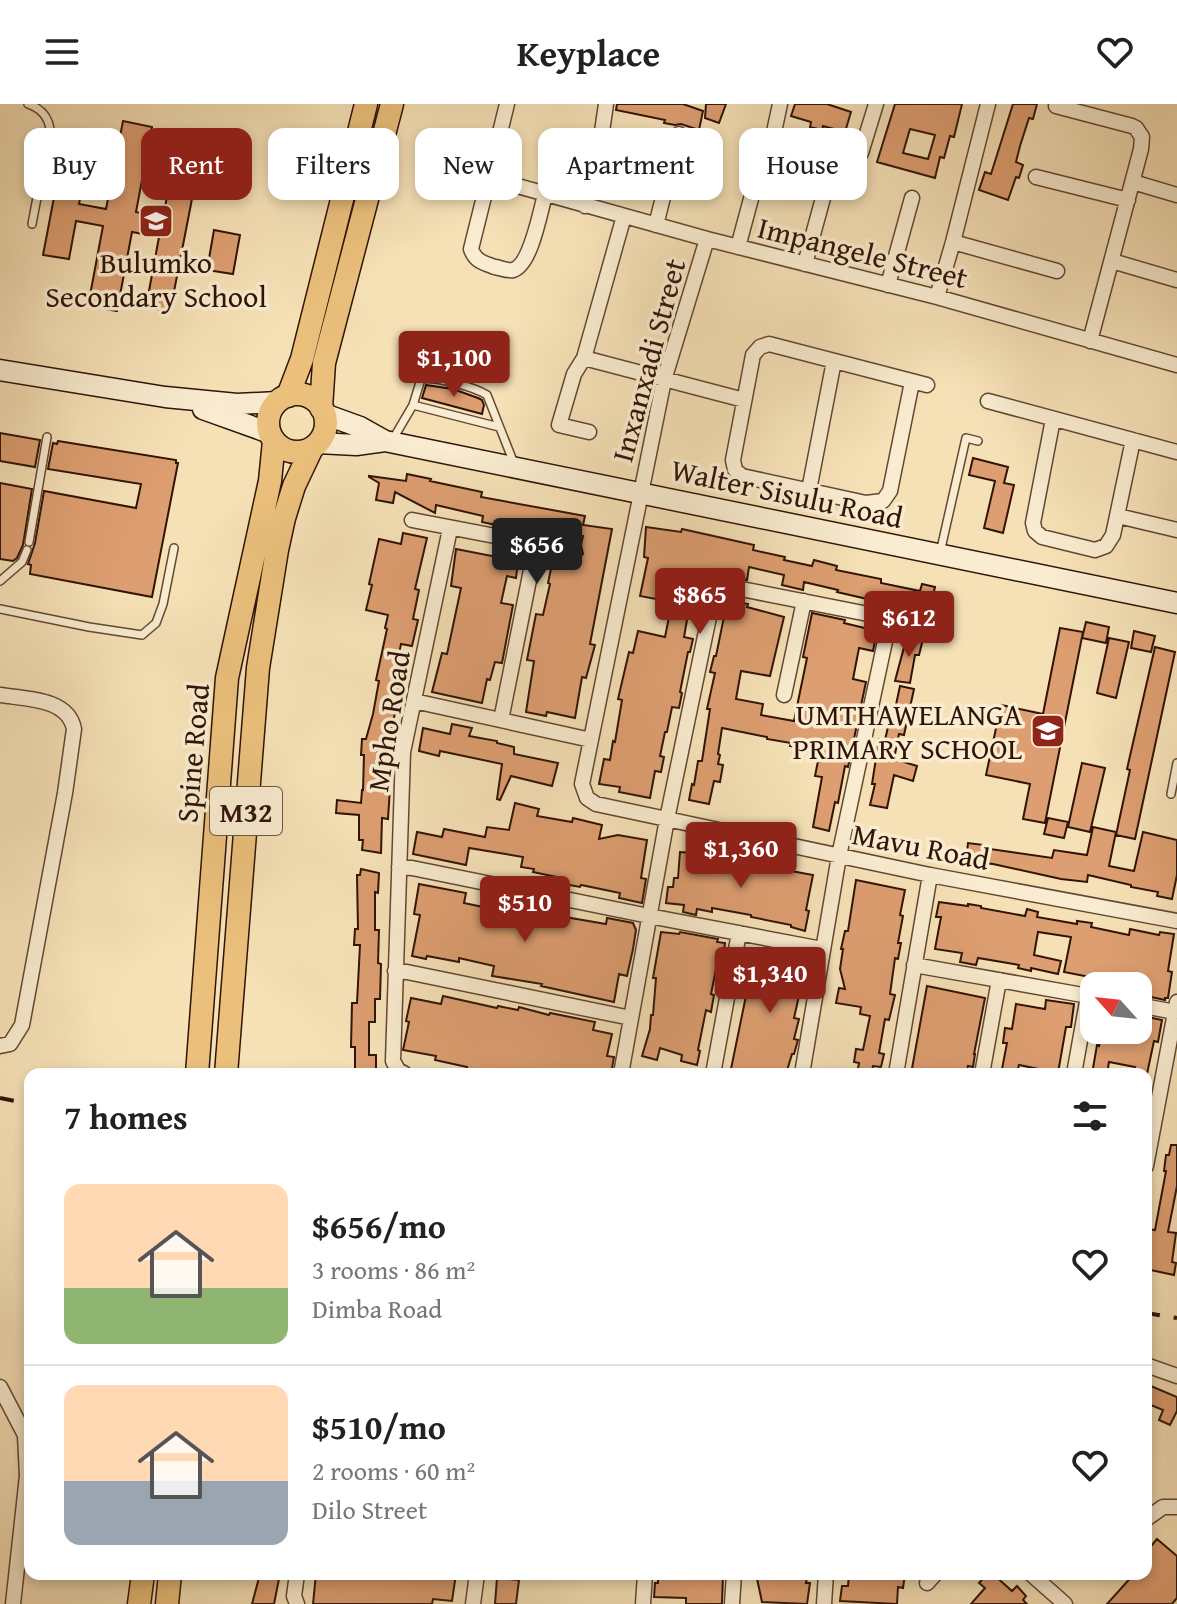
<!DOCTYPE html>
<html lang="en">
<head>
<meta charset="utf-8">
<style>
	body { margin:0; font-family:"Gentium Book Plus",serif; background:#f6f6f6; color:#222; height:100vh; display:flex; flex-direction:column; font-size:30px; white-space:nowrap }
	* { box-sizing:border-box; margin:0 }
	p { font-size:26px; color:#767676 }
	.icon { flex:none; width:44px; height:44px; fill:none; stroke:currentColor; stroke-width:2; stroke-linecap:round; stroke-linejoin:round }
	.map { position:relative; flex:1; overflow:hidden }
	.sheet { position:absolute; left:24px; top:964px; width:1128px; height:512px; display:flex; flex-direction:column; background:#fff; border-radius:16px; box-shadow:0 4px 12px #0003 }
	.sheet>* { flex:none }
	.guide { position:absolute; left:24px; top:24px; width:1130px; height:72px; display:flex; gap:16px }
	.needle { width:52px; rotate:297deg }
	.tools { position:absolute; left:1080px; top:868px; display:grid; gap:16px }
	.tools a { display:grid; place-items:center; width:72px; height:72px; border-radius:16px; background:#fff; box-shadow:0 4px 12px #0003; font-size:40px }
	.price { position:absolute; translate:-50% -68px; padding:0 18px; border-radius:8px; background:#8f2418; color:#fff; font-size:26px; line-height:52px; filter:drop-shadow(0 2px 4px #0008) }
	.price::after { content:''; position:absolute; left:50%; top:48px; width:24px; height:18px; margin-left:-12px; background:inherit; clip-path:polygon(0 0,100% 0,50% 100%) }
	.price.current { background:#222; color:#fff }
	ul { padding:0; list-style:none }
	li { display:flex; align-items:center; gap:24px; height:200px; padding:0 40px }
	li+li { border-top:2px solid #e0e0e0 }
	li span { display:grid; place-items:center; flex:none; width:224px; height:160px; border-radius:16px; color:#555 }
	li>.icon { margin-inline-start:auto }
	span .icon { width:96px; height:96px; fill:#fffc; stroke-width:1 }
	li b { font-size:34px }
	h2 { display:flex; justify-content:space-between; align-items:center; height:96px; padding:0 40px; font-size:34px }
	.chip { padding:0 28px; border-radius:16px; background:#fff; box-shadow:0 4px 12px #0003; font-size:28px; line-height:72px }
	.chip.current { background:#8f2418; color:#fff }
	header { display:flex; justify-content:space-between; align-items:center; height:104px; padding:0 40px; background:#fff; font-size:36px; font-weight:700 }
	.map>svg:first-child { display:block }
	.building { fill:#dd9e71; stroke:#301407; stroke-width:2; fill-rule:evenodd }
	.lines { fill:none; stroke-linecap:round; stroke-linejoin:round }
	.lane-casing { stroke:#624733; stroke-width:10 }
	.street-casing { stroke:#624733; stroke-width:17 }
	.secondary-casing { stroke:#301407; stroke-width:23 }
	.primary-casing { stroke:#301407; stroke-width:25 }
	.lane { stroke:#f9ecd0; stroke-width:7 }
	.street { stroke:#f9ecd0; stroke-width:14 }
	.secondary { stroke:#f9ecd0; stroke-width:20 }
	.primary { stroke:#ebc07c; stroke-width:22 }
	.rail { stroke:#301407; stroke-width:4; stroke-dasharray:14 14; stroke-linecap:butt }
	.labels { text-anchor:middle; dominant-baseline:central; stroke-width:7; stroke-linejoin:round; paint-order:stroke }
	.shield { fill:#f9ecd0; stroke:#6c5543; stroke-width:2 }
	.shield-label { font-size:28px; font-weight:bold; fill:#301407 }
	.street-label { font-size:30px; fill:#301407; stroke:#f9ecd0 }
	.poi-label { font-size:30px; fill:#301407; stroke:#f9ecd0 }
</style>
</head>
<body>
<header><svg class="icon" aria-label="menu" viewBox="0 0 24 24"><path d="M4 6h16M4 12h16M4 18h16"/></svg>Keyplace<svg class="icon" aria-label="heart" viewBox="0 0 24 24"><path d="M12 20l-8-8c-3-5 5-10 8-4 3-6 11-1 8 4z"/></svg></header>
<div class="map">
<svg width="1177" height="1500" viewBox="0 0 1177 1500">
	<rect width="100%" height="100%" fill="#f6e1b7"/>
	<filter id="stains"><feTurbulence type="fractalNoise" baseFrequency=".0025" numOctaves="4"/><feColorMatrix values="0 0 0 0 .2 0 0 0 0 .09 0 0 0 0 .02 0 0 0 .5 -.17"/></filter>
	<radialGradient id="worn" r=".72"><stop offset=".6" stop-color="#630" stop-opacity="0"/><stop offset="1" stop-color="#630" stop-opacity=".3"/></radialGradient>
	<path class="building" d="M617,0H683L703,7L699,26L681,20L675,21L664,19L665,16L616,6Z
		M706,0H726L719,19L705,14Z
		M795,0H827L851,8L845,28L823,22L822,26L810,23L811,18L791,12Z
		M895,0H962L954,33L950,32L944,54L940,53L935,74L877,58ZM910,25L935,31L928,55L903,49Z
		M1013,0H1037L1033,15L1029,14L1020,42L1016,58L1023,61L1019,74L1016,73L1008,96L979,86L985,68L991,70Z
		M123,17L152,23L136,108L163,114L173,59L198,64L170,208L146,203L159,133L132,128L117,207L88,202L103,122L76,117L69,155L43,151L61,57L87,61L79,100L106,105Z
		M214,126L240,131L233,170L207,166Z
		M436,238L467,246L465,254L472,256L467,276L428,268Z
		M426,281L453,285L478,294L482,296L484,301L482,310L422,294Z
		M0,329L40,336L35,363L0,357Z
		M58,337L176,356V359H178L152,493L30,470L31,461L28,460L35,439L44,387L136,404L141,380L48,365L53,339L57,340Z
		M973,354L1008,363L1004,379L1014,381L1003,429L984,424L995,377L969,371Z
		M407,370L431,375L430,377L482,388L481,393L585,412L583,421L612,425L590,540L595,541L586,574L582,573L575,614L547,608L546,612L526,608L534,557L527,556L536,510L543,511L550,480L548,479L553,455L577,461L578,455L583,450L581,441L583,432L565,430L566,427L543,422L541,431L514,425L482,418L483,412L436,401L435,409L395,388L393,399L376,396L379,379L369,373V372L406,377Z
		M0,379L32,385L23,441L17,454L13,457L0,455Z
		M646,423L681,428L682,425L754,441L753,446L785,453L784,456L812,462L814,456L837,462L836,466L881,475V479L920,487L922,480L935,483L930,504L907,499L906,504L837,488L838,486L804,478L803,486L782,481L784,471L749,463L747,476L705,469L698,501L690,499L684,533L693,535L690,548H688L680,588L682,589L679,604L672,603L667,628H665L660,652L664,653L661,668L655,667L650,694L619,688L620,683L599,680L604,655L610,656L613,637L615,638L622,596L618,595L629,548L633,549L638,527L665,533L672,498L640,492L648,454L644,453Z
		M403,429L427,434L415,485L419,486L413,515L418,516L412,542L401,540L396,564L403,565L397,594L404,596L401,610L395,609L390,632L384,630L381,665L391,666L390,684L388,715L382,714L381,749L362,746L363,736H359V711L336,709L337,696L361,699L362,686H363L364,651H361L362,635H366L373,610L379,577L376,576L387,525L385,524L388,511L366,506L372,481L369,480L379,435L401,440Z
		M456,445L518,457L516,474L507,472L501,499L513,501L502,559L495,558L490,576L487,575L482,599L432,588L442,549L447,550L461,484L451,482Z
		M728,493L742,495V499L748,500L747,503L784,513L770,572L741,567L736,595L763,600L761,611L794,617L807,554L803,553L812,509L845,516L844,519L877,527L873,547L859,544L853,575L866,578L848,663L845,662L838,699L835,698L829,727L813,723L822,673L815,672L820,647L790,642L791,639L767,635V633L722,624L718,650L720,651L718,660L723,661L720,678L714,677L709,700L689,696L692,680L694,681L698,657H702L710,605H707L715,569L710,568L714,552H716Z
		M1086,518L1109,523L1106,539L1082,534Z
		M1060,524L1083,528L1045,719L1023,715L1030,680L986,671L1001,601L1043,610Z
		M1134,527L1155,532L1151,548L1131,544Z
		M907,532L923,535L919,551H915L910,579L895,577Z
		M1109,534L1129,538L1116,594L1097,589Z
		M1155,543L1175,548L1135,735L1116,731L1130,666L1127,665Z
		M900,582L914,585L904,631L899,630L894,655L917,662L913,677L894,671L887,704L870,701L875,680H872L879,635L885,636L891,610H894Z
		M452,620L472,624L469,632L497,637V639L514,643V650L558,659L552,682L511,672L500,696L497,695L502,660L440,647L439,652L419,647L423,624L450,630Z
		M1082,659L1105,664L1090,728L1068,723Z
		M515,699L539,705L537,712L572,718L573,714L602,721L599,735L618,731L647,736L641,774L646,775L642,799L619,794L620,789L581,781L580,783L564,780L566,775L533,768L534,765L521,763L523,753L469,744L466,761L413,750L417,728L442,733L444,725L485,733L487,723L509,726Z
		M1048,714L1068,718L1064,734L1044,730Z
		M1093,723L1116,728L1109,762L1134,767L1143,728L1177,736V771L1172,795L1157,792L1158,788L1131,783V781L1088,771L1087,778L1061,775L993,760L966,757L968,739L984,741L983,744L1052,754L1054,746L1087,751Z
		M680,748L702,750L733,757L757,760L756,763L779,768L780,765L813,771L806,806L809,807L805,827L791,823V821L751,813V811L712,804V808L697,805L696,811L683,808L684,801L666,799L668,783H673L674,774H678Z
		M361,765L379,769L378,789L375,788V826H379L378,859L381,860L380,895H375V918H369V951H376V968H355V943H351L352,899H357L360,841H354L355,825H358L357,771H360Z
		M856,776L905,786L900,811L903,812L898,839H901L898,855L895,854L890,890L895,891L889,916L885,915L879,949L884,950L881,963L873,962L871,970H857L859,959L854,958L856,945L863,946L870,912L860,910L861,903L836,899L839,884L845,885L840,865L843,845H841L845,827H848Z
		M419,780L466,789L464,799L502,807L503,804L519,808L518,814L556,821L558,810L565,813L606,820L607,814L633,819L636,826L633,845L627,872L619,870L614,898L541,882L542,880L492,872L494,862L459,854V858L427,852L426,855L412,852L420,811L414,810Z
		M939,798L968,802V800L981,802V804L1025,812L1027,805L1038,808L1037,813L1077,820V817L1092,819L1091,823L1129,831L1130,825L1159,831L1160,828L1174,830L1168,867L1172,868L1168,894H1165V896L1146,892V887L1138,886V882L1088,881L1090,873L1064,868L1071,833L1038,828L1034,851L1061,857L1058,870L1031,864V867L1018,864L1019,861L978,854L976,861L960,858L962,849L935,845L941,813H936Z
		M661,828L679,830L680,828L718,835L717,838L725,839L722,861L717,860L711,890L714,891L711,908L706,906L698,946L700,947L697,961L681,957L682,951L660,944L657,956L642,952L650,925L651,911H653L656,874H653Z
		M758,847L811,856L808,875L803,874L794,914L799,915L794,935L798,936L794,950H792L786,970H756L731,965L748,882H752Z
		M927,882L985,894L974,950H975L973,963L968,962L966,970H911Z
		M443,892L497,904L498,902L518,906L519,903L549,911L550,909L595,918L593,926L612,930L607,952L614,953L611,970H496L483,967V970H465L467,963L435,956L436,952L403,946L409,918L406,917L411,894L441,900Z
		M1046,896L1074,900L1071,923H1066L1058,969L1019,961L1017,968L1002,965L1007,939H1003L1005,924L1012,925L1016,900L1045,905Z
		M1138,911L1162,916L1158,938L1154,937L1147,970H1133L1135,963L1109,958L1107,970H1092L1097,941L1099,942L1103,926H1138Z
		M1171,1041H1177V1082L1168,1128L1176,1129L1172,1158L1176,1159L1174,1171L1146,1165L1148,1125L1155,1126L1166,1067H1164L1166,1051H1169Z
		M1146,1280L1177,1293V1307L1170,1321L1159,1316L1163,1306L1146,1299Z
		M1157,1435L1177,1452V1494L1172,1500H1107L1134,1470H1146V1448Z
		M260,1470H280L274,1500H252Z
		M316,1470H456L452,1497L433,1495L432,1500H313Z
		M658,1470H723L722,1500H686V1494L654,1493L655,1479H658Z
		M756,1470H787L807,1473L806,1479H810L807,1500L762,1498Z
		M849,1470H905L903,1484L898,1483L897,1500L840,1497L842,1482H848Z
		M987,1470H993L1012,1487L1017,1482L1026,1492L1023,1496L1027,1500H971L985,1484L979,1479Z
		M497,1474L519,1476L516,1500H495Z"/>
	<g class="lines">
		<g class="lane-casing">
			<path id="lane" d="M28,0C40,4 48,12 50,25L32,120
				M413,301L499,323
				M393,335L413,301L421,275C435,272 474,283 487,291L515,362
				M29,438L47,333
				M940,449L966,334L978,337
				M0,477L22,458L27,446
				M0,505L89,523L142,531L156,519L163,500L174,444
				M1171,690L1177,659"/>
		</g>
		<g class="street-casing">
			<path id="street" d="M507,0L471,145C475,157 483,159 495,163C501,164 507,167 513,166C531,161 540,108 545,91
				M780,0L774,28L782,38L850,56L861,49L876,0
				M1056,2L1132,22L1136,24L1142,33L1141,45L1090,237
				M1036,73L1128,96
				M489,74L707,135L937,193L1177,261
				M1133,78L1177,91
				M585,102L600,41L606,0
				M656,121L679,30
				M707,135L664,276L582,680L587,694L596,700L930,771L1177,817
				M953,138L1057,167
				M738,143L762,54
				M1112,157L1177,176
				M805,160L829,72
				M888,181L912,94
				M937,193L953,138L988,0
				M584,254L744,296
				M912,278L890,387L883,397L866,399L742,372L735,366L733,356L753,251L760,243L769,240L927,281
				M988,297L1177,348
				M1053,315L1033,419L1035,427L1042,433L1095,446L1106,442L1113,431L1133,336
				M589,328L559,321L574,270L584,254L624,112
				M809,386L834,257
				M1118,412L1177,426
				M412,416L573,447
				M0,591C26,595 68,594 74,625L65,689L22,921L10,940L0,942
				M784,591L804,497
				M414,597L591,636
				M501,616L536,441
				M399,763L412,764L649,812L822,845
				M914,861L1094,893
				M395,867L407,868L631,914
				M1138,901L1175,908
				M405,970L398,966L393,957L403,648L450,425
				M621,970L667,715L714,489L720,483L726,482L919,520
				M713,970L739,829
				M802,970L839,752L890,514
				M896,970L930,771
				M982,970L999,876
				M1074,970L1088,892
				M1146,1062L1177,898
				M1146,1261L1177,1272
				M0,1283L25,1331L27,1372L13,1500
				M1146,1415L1163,1403H1177
				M1031,1470L1065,1500
				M927,1479L935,1470
				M297,1500L294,1492L297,1470
				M473,1500L477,1470
				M643,1500L645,1470
				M732,1500L734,1470
				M824,1500L826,1470"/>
		</g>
		<g class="secondary-casing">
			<path id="secondary" d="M0,266L165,293L237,300L278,298
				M203,305L270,329
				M324,310L360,323L385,337
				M318,339L356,341L385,337L1177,499"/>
		</g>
		<g class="primary-casing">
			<path id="primary" d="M268 319a29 29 0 1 1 58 0a29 29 0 1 1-58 0Z
				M288,292L302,255L366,0
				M321,304L324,259L392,0
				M197,970L227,574L270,377L274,337
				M226,970L258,564L277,446L284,414L294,382L312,344
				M139,1500L143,1470
				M167,1500L170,1470"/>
		</g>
		<use href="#lane" class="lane"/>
		<use href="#street" class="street"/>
		<use href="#secondary" class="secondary"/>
		<use href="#primary" class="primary"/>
		<path class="rail" d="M0,994L30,1000
			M1146,1209L1177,1214"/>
	</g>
	<defs>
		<g id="school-square" transform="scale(1.8)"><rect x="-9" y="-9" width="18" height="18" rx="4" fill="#8f2418" stroke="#f9ecd0"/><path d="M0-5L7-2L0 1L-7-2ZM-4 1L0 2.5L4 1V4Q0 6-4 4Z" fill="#fff"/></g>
	</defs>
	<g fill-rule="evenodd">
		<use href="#school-square" x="156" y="117"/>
		<use href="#school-square" x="1048" y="627"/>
	</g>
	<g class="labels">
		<rect class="shield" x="210" y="683" width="72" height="48" rx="6"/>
		<g class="shield-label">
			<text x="246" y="707">M32</text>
		</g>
		<g class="street-label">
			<text transform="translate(863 148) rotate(14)">Impangele Street</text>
			<text transform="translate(648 256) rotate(-75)">Inxanxadi Street</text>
			<text transform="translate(787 389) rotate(12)">Walter Sisulu Road</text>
			<text transform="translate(388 617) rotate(-81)">Mpho Road</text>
			<text transform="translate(192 649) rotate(-85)">Spine Road</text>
			<text transform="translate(921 742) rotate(11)">Mavu Road</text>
		</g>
		<g class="poi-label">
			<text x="156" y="158">Bulumko<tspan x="156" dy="34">Secondary School</tspan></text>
			<text x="1022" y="610" text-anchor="end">UMTHAWELANGA<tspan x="1022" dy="34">PRIMARY SCHOOL</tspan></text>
		</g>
	</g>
	<rect width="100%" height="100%" filter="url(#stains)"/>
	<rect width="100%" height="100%" fill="url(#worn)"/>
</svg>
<div class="tools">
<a><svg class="needle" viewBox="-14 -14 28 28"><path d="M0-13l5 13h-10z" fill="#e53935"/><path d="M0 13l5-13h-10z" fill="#767676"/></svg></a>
</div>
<b class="price" style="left:454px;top:295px">$1,100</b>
<b class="price current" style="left:537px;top:482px">$656</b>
<b class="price" style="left:700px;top:532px">$865</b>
<b class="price" style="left:909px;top:555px">$612</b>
<b class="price" style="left:741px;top:786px">$1,360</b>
<b class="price" style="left:525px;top:840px">$510</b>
<b class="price" style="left:770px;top:911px">$1,340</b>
<div class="guide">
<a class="chip">Buy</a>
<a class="chip current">Rent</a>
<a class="chip">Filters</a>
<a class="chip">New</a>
<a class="chip">Apartment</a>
<a class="chip">House</a>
</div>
<section class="sheet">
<h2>7 homes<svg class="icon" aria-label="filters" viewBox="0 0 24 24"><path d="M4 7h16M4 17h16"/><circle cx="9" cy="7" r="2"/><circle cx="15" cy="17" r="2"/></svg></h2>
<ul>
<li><span style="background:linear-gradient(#ffd9b3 65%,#8fb573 0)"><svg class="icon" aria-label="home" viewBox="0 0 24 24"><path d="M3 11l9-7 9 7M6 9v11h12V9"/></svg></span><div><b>$656/mo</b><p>3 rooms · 86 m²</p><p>Dimba Road</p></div><svg class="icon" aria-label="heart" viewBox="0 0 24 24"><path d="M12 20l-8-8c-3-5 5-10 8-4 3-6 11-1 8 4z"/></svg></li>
<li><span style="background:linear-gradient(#ffd9b3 60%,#9aa5b1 0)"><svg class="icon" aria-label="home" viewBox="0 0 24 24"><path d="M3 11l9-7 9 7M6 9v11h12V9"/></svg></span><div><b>$510/mo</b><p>2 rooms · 60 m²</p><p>Dilo Street</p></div><svg class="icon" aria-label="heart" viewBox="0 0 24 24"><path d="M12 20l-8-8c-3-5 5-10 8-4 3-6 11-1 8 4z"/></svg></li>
</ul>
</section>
</div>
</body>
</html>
